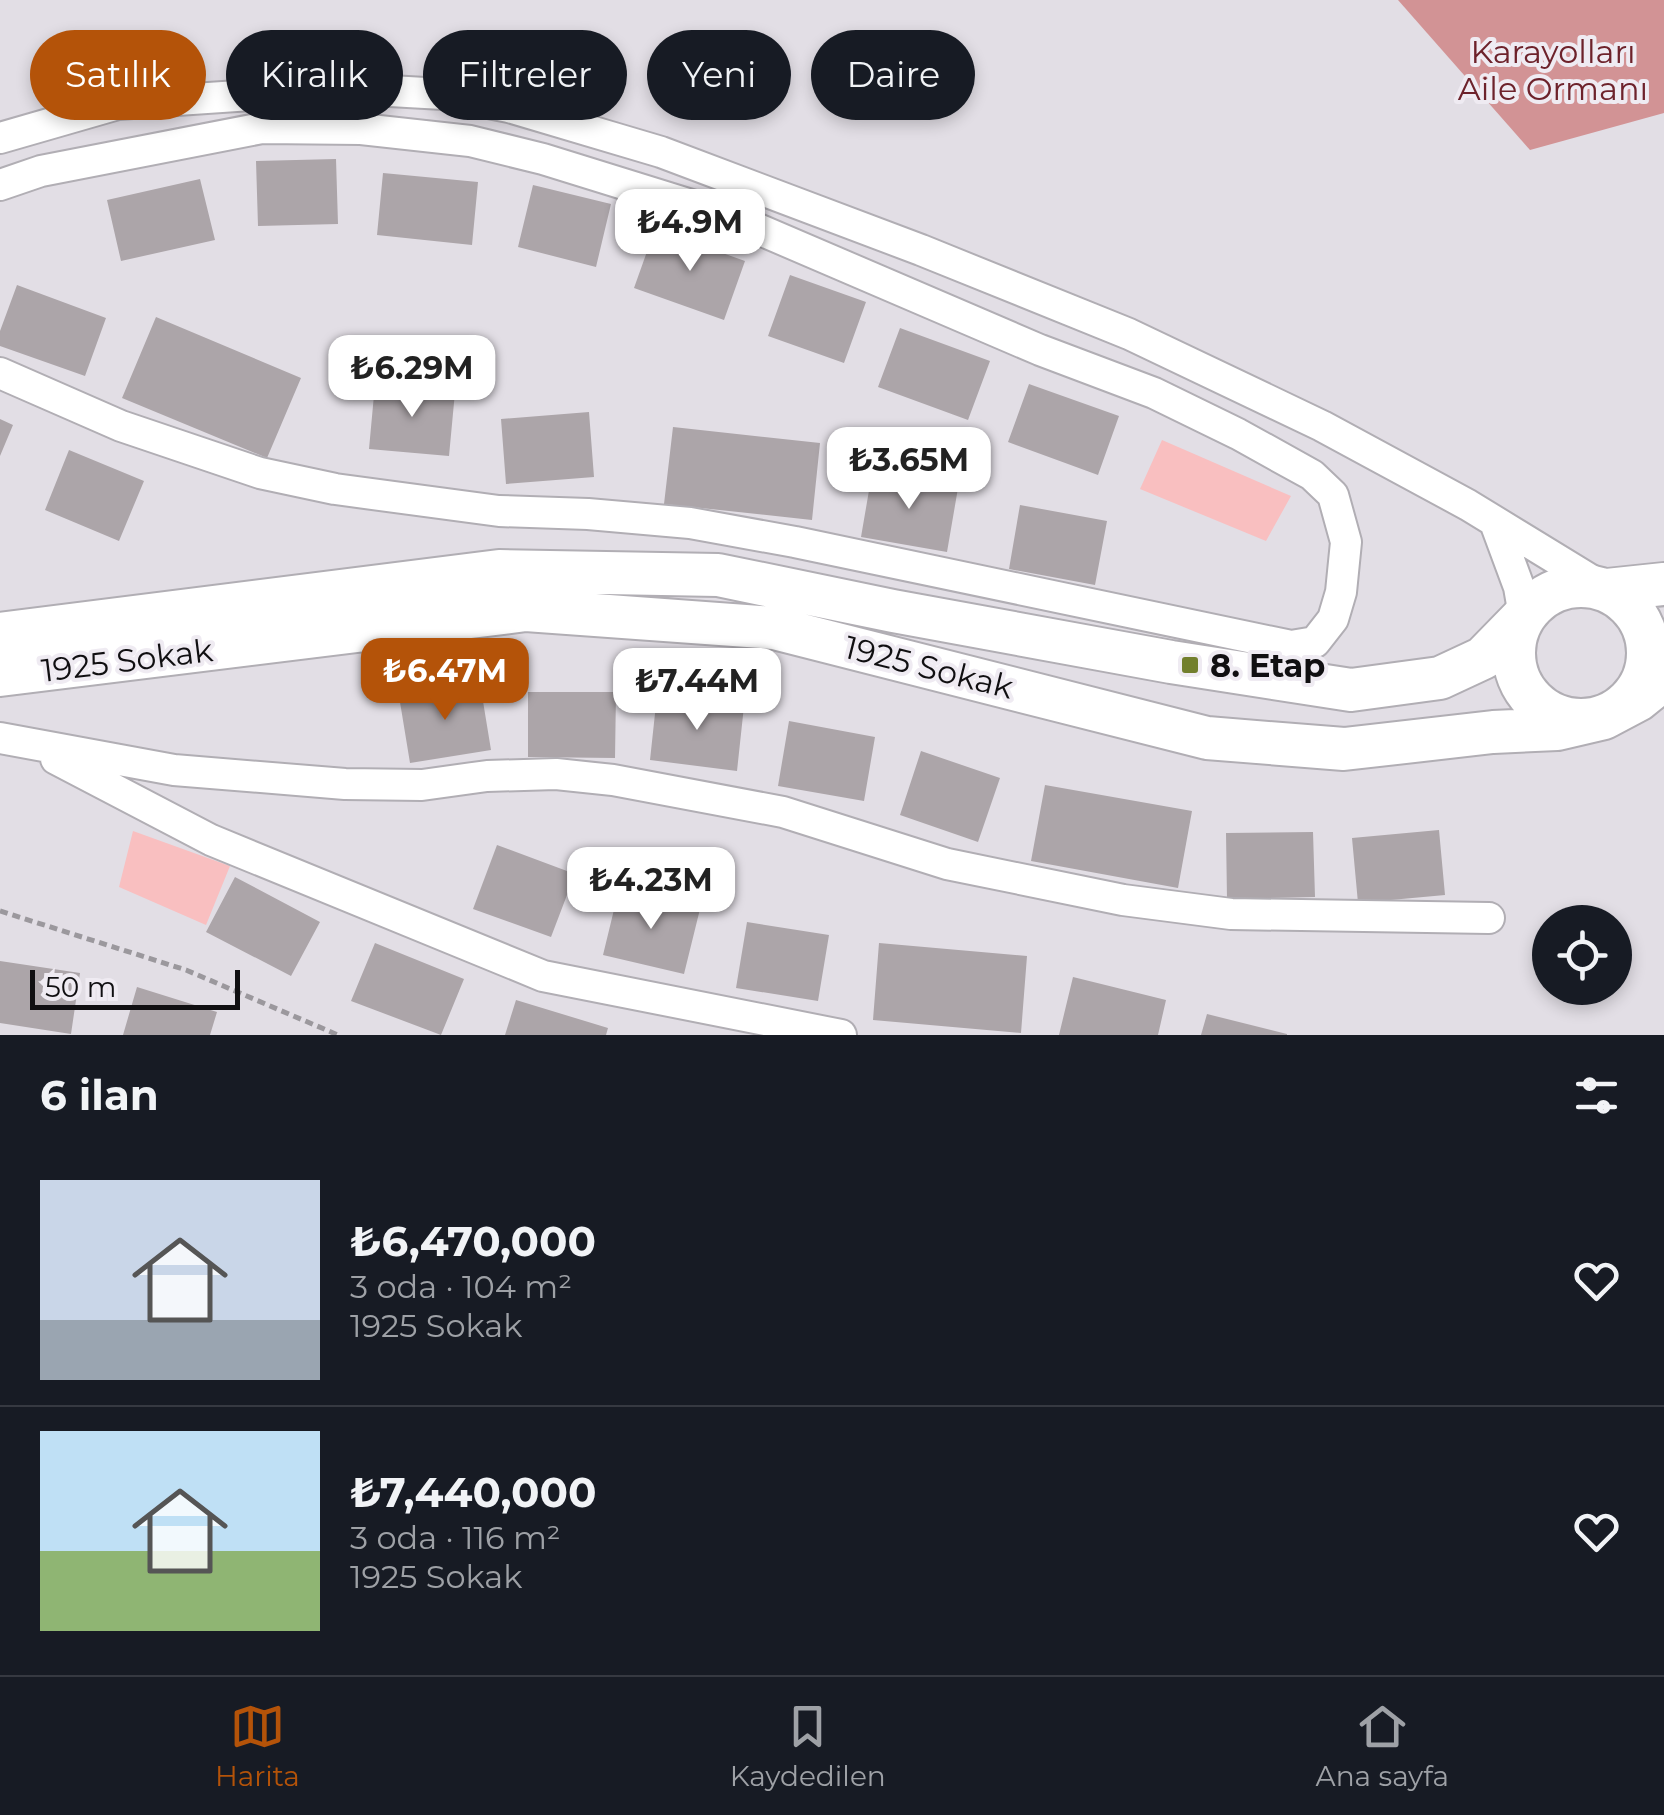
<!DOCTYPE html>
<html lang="tr">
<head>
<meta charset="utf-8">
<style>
	body { margin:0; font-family:Montserrat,sans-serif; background:#20242c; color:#f1f3f6; height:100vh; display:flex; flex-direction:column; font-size:38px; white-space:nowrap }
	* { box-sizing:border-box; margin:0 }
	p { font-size:32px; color:#9ea1a6 }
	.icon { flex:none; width:55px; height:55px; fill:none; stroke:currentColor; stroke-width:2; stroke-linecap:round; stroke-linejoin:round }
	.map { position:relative; height:1035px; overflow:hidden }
	.drawer { display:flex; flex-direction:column; background:#171b24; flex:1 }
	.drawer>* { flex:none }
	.guide { position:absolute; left:30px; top:30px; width:1000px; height:90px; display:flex; gap:20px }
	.controls { position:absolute; left:1532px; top:905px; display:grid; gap:20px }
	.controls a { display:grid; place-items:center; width:100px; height:100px; border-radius:50%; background:#171b24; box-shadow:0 5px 15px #0003; font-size:50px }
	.scale { position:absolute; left:30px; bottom:25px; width:210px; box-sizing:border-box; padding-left:10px; border:5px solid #100f11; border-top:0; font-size:28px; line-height:35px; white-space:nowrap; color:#100f11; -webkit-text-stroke:8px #efebf2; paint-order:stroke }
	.price { position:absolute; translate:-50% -85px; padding:0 22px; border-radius:20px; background:#fff; color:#222; font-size:32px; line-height:65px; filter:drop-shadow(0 2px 5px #0008) }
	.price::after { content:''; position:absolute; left:50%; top:60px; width:30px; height:22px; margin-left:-15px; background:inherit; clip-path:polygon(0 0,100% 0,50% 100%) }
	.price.current { background:#b45309; color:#fff }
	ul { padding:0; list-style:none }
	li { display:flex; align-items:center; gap:30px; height:250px; padding:0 40px }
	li+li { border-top:2px solid #363941 }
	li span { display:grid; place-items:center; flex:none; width:280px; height:200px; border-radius:0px; color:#555 }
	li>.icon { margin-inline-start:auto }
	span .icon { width:120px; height:120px; fill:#fffc; stroke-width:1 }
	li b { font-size:42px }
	h2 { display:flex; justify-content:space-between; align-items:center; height:120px; padding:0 40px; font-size:42px }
	.chip { padding:0 35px; border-radius:45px; background:#171b24; box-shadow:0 5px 15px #0003; font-size:35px; line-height:90px }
	.chip.current { background:#b45309; color:#fff }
	.menu { display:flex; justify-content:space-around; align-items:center; height:140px; border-top:2px solid #363941; background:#171b24; font-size:28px; color:#9ea1a6 }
	.menu a { display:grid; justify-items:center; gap:5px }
	.menu .current { color:#b45309 }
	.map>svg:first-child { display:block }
	.green { fill:#f9bfc0 }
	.forest { fill:#d29395 }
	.building { fill:#aca5a9 }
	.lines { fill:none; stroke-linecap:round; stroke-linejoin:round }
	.street-casing { stroke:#b1aeb4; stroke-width:34 }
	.secondary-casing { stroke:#b1aeb4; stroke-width:46 }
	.path { stroke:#9b989d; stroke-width:5; stroke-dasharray:8 5; stroke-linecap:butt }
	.street { stroke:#fff; stroke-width:30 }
	.secondary { stroke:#fff; stroke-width:42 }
	.poi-dot { fill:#727f2d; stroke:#efebf2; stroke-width:4 }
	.labels { text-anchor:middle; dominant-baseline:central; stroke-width:8; stroke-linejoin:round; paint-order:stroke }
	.park-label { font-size:32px; fill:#6d222b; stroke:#efebf2 }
	.street-label { font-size:32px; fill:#100f11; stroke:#efebf2 }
	.poi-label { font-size:32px; font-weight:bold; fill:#100f11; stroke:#efebf2; text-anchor:start }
</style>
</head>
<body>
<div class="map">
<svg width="1664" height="1035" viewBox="0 0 1664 1035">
	<rect width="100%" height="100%" fill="#e2dee5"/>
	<path class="green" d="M1162,440L1291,496L1266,541L1140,489Z
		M133,831L230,866L206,925L119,887Z"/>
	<path class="forest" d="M1398,0H1664V113L1530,150Z"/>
	<path class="building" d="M336,159L338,224L258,226L256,161Z
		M383,173L478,182L472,245L377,235Z
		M200,179L215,240L121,261L107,200Z
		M533,185L611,204L596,267L518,247Z
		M655,229L745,261L724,320L634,288Z
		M790,275L866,302L844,363L768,336Z
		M17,285L106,318L85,376L0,346V331Z
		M156,317L301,378L267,458L122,398Z
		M900,328L990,361L968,420L878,387Z
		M375,384L455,392L449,456L369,449Z
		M1029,384L1119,416L1098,475L1008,442Z
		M589,412L594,477L506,484L501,419Z
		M0,419L13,425L0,456Z
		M673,427L820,443L812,520L664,504Z
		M69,450L144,481L119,541L45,510Z
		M872,473L958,488L947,552L861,537Z
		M1020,505L1107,521L1095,585L1009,569Z
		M480,683L491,750L410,763L399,696Z
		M528,692H616L615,758L528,757Z
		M657,695L744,706L737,771L650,760Z
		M789,721L875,737L864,801L778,786Z
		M921,751L1000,778L978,842L900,815Z
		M1045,785L1192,811L1178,888L1031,861Z
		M1439,830L1445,895L1358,903L1352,838Z
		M1313,832L1315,897L1227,899L1226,833Z
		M497,845L575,874L551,937L473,909Z
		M235,877L320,922L291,976L206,932Z
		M619,889L700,909L684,974L603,955Z
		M747,922L829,935L818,1001L736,988Z
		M375,943L464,979L441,1035L351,1001Z
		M879,943L1027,956L1021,1033L873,1020Z
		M0,961L80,973L71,1034L0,1023Z
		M1073,977L1166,1000L1158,1035H1059Z
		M137,987L217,1012L210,1035H123Z
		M516,1000L608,1028L606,1035H505Z
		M1207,1014L1287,1034V1035H1201Z"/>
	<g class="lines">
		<g class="street-casing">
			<path id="street" d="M0,138L118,104L282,93L372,90L443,94L509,107L661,152L921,250L1129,334L1322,426L1468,505L1607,590
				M0,185L41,171L262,128L361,129L470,141L543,159L730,217L1040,350L1154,393L1238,434L1312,475L1333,495L1346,542L1341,592L1333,619L1315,642L1291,646L795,542L690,523L588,514L499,511L335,489L260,473L121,426L0,373
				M1496,525L1519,587L1524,616
				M0,738L174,770L345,784L422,785L487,776L556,774L613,780L783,812L947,864L1123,900L1231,914L1489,918
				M56,759L211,840L543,976L841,1035"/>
		</g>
		<g class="secondary-casing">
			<path id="secondary" d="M1514 653a67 67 0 1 1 134 0a67 67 0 1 1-134 0Z
				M1607,590L1664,584
				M0,634L499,571L718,575L893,611L1171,662L1351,690L1440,678L1483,658L1524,616
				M0,675L526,610L774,628L1207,738L1344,749L1493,732L1557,729L1604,718L1638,700L1664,679"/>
		</g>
		<path class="path" d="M0,911L186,970L338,1035"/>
		<use href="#street" class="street"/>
		<use href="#secondary" class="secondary"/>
	</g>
	<rect class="poi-dot" x="1180" y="655" width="20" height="20" rx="5"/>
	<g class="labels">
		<g class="park-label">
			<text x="1553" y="51">Karayolları<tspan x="1553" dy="37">Aile Ormanı</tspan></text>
		</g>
		<g class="street-label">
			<text transform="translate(127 660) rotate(-7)">1925 Sokak</text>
			<text transform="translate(929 667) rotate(14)">1925 Sokak</text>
		</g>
		<g class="poi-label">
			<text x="1210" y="665">8. Etap</text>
		</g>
	</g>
</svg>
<div class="controls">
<a><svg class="icon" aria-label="locate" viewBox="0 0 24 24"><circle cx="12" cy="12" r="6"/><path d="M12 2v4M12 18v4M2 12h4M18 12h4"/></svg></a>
</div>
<div class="scale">50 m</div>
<b class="price" style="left:690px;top:274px">₺4.9M</b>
<b class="price" style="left:412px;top:420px">₺6.29M</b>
<b class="price" style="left:909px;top:512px">₺3.65M</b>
<b class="price current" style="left:445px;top:723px">₺6.47M</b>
<b class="price" style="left:697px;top:733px">₺7.44M</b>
<b class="price" style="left:651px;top:932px">₺4.23M</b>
<div class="guide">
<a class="chip current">Satılık</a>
<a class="chip">Kiralık</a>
<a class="chip">Filtreler</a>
<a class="chip">Yeni</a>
<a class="chip">Daire</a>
</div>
</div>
<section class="drawer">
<h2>6 ilan<svg class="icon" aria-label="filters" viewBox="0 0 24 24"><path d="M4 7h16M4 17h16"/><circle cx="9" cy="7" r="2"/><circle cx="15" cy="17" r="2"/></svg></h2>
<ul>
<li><span style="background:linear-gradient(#c9d6e8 70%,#9aa5b1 0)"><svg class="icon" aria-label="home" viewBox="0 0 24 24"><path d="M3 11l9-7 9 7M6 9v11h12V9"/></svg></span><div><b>₺6,470,000</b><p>3 oda · 104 m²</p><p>1925 Sokak</p></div><svg class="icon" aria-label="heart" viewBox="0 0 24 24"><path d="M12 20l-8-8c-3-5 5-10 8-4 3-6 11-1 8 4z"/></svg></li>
<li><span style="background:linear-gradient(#bfe0f5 60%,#8fb573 0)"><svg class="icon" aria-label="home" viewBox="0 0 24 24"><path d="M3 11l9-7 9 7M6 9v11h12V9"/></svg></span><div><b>₺7,440,000</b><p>3 oda · 116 m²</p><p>1925 Sokak</p></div><svg class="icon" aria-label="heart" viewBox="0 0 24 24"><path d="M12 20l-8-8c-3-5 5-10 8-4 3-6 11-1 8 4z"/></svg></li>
</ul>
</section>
<nav class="menu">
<a class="current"><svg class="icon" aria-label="map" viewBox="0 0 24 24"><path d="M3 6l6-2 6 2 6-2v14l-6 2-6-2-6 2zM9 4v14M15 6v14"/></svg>Harita</a>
<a><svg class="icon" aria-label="saved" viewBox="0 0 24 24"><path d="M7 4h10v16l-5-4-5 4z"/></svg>Kaydedilen</a>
<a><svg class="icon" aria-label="home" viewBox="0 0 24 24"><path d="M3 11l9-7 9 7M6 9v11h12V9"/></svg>Ana sayfa</a>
</nav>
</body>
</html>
